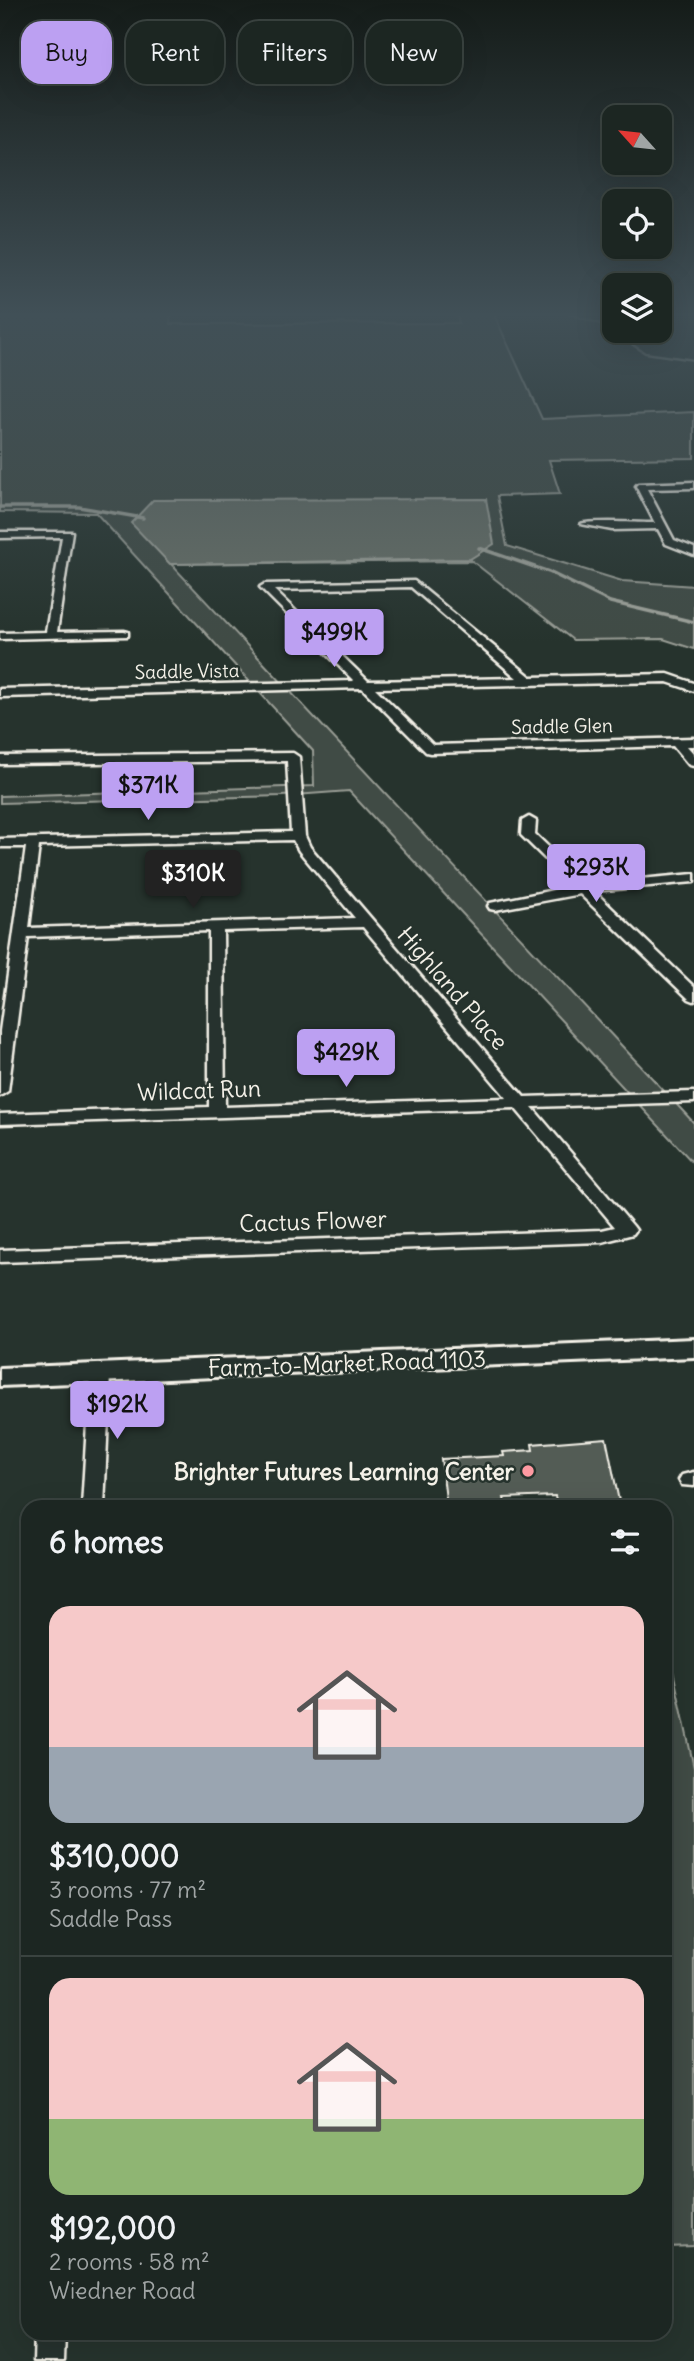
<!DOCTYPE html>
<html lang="en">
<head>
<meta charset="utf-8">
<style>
	body { margin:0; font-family:Delius,sans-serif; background:#29322f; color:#f1f3f6; height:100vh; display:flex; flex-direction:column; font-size:26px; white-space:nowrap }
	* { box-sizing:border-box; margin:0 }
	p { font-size:23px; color:#a0a5a5 }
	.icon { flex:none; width:38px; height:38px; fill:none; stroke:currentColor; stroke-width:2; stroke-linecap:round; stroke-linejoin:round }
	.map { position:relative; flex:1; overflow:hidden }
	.panel { position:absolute; left:21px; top:1500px; width:651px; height:840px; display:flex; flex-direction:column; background:#1c2622; border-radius:21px; box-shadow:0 7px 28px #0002,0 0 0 2px #3a4340 }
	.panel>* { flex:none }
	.banner { position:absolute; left:21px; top:21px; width:653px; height:63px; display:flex; gap:14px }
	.needle { width:46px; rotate:297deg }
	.fabs { position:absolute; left:602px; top:105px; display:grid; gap:14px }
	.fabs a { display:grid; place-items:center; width:70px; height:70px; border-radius:14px; background:#1c2622; box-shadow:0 7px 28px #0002,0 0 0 2px #3a4340; font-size:35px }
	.price { position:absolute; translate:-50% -60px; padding:0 16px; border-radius:7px; background:#bca0f2; color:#111; font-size:23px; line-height:46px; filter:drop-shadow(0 2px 4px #0008) }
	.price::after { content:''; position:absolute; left:50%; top:42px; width:21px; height:16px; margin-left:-10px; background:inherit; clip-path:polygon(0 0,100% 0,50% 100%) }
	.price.current { background:#222; color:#fff }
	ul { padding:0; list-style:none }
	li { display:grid; align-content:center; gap:14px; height:371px; padding:0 28px }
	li+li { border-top:2px solid #3a4340 }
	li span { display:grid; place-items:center; height:217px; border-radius:21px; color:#555 }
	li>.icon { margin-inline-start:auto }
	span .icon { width:126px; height:126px; fill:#fffc; stroke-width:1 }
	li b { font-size:30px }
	h2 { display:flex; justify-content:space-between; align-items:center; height:84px; padding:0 28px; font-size:30px }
	.pill { padding:0 24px; border-radius:21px; background:#1c2622; box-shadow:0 7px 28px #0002,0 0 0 2px #3a4340; font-size:24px; line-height:63px }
	.pill.current { background:#bca0f2; color:#111 }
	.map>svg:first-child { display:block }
	.green { fill:#414b45; stroke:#9a9e96; stroke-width:2 }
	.water { fill:#676f68; stroke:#9fa39b; stroke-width:2 }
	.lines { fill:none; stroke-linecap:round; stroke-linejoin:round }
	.stream-far1 { stroke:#9fa39b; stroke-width:2.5 }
	.stream { stroke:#9fa39b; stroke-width:3.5 }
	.building { fill:#525c55; stroke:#f4f1e8; stroke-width:2 }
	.street-casing { stroke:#f4f1e8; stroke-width:5 }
	.secondary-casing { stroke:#f4f1e8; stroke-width:6 }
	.street { fill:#26332d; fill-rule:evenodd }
	.secondary { fill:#26332d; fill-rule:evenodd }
	.poi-dot { fill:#ff9aa2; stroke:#26332d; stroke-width:2.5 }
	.labels { text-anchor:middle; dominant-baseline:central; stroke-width:5; stroke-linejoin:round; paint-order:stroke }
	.far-street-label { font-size:19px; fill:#f4f1e8; stroke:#26332d }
	.street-label { font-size:23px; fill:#f4f1e8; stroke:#26332d }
	.poi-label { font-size:23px; font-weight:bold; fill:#f4f1e8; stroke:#26332d; text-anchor:end }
</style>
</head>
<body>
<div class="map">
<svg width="694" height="2361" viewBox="0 0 694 2361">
	<rect width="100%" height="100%" fill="#26332d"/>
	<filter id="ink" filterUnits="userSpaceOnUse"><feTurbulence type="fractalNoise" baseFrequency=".0143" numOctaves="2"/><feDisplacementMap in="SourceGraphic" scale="14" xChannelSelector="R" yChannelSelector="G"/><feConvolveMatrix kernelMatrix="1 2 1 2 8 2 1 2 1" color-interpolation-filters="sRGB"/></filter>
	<g filter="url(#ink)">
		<path class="green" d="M0,312H171L170,324L459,323L456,312H493L542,419L694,412V458L549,460L560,494L497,496L507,546L622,581L694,586V649L663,639L573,640L472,561L171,564L694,1123V1164L349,791L282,796L0,803V796L314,786L313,751L96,513L0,512Z
			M665,1634L694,1768V2246L665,2247Z"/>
		<path class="water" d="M486,499L494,544L470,559L170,564L131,523L153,500Z"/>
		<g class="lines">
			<path class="stream-far1" d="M563,312L601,324L645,353L694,360"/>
			<path class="stream" d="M0,507H79L143,518
				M479,548L549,572L610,602L694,622"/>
		</g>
		<path class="building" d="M606,1438L620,1506L557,1507L555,1496L504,1498L506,1507H447L441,1459L504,1456L503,1452L533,1450L532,1444Z"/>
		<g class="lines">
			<g class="street-casing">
				<path id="street" d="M694,482V488L647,489L674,540L694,548V555L666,544L658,529L612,530L581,524C587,520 642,523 655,523L636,486L638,484Z
					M0,532H72L57,632L124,631L128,632V636L0,639V633L46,632L62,537L0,538Z
					M414,581L531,677L668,674L694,683V691L667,682L375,688L433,745L694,738V746H687L694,754V766L689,765L673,746L430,753L426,752L362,688L0,697V689L354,681L260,587L265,584ZM411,587L517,678L368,681L274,590Z
					M293,753L299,757L305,836L310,847L524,1097L694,1092V1102L532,1107L633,1226L636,1230L633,1234L602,1242L0,1262V1250L602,1230L615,1227L515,1108L0,1124V1114L209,1107V931L28,937L8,1091L0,1096V1031L26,847H0V839L291,832L287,761L0,764V756ZM293,840L299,851L355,918L29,928L39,846ZM363,927L507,1098L225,1107L223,931Z
					M529,817L536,821L535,834L587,884L694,874V882L594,891L694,987V1001L689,999L580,894L495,910L490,909L488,906L490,903L573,886L521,835L522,821Z
					M100,1368L107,1369L110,1374L104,1507H82L90,1374L93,1369Z
					M694,1472V1486L682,1485L679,1480L682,1475Z
					M35,2333H65L64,2361H34Z"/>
			</g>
			<g class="secondary-casing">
				<path id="secondary" d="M694,1339V1357L0,1386V1368Z"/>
			</g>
			<use href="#street" class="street"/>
			<use href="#secondary" class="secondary"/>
		</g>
	</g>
	<linearGradient id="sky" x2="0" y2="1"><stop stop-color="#151c19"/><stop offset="0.49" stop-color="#415057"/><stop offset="1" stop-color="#415057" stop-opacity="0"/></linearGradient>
	<rect width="694" height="642" fill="url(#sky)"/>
	<circle class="poi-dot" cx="528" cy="1471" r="7"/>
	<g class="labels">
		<g class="far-street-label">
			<text transform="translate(187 671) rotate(-1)">Saddle Vista</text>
			<text transform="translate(562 726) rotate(-1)">Saddle Glen</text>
		</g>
		<g class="street-label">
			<text transform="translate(453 988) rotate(49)">Highland Place</text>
			<text transform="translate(199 1090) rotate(-2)">Wildcat Run</text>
			<text transform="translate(313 1221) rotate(-2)">Cactus Flower</text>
			<text transform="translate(347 1363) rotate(-2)">Farm-to-Market Road 1103</text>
		</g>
		<g class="poi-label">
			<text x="514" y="1471">Brighter Futures Learning Center</text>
		</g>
	</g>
</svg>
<div class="fabs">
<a><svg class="needle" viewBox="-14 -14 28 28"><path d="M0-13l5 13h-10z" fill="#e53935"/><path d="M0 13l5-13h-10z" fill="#a0a5a5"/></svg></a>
<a><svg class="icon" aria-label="locate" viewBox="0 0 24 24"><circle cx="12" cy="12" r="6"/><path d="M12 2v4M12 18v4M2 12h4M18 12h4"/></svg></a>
<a><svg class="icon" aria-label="layers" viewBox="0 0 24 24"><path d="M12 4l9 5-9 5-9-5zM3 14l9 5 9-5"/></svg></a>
</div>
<b class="price" style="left:334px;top:669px">$499K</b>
<b class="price" style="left:148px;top:822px">$371K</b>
<b class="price" style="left:596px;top:904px">$293K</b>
<b class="price current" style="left:193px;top:910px">$310K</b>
<b class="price" style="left:346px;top:1089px">$429K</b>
<b class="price" style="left:117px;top:1441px">$192K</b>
<div class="banner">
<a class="pill current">Buy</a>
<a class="pill">Rent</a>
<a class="pill">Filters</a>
<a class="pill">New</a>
</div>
<section class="panel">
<h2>6 homes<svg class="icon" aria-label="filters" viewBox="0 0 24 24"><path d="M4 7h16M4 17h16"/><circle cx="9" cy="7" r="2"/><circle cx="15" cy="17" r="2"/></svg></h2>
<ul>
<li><span style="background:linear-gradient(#f6c9c9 65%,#9aa5b1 0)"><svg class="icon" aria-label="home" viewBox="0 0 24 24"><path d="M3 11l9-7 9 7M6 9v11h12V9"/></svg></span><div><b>$310,000</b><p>3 rooms · 77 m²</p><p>Saddle Pass</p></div></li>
<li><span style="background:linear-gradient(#f6c9c9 65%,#8fb573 0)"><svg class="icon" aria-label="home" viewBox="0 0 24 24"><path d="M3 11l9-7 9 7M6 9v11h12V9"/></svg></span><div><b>$192,000</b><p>2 rooms · 58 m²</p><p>Wiedner Road</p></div></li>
</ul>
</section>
</div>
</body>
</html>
